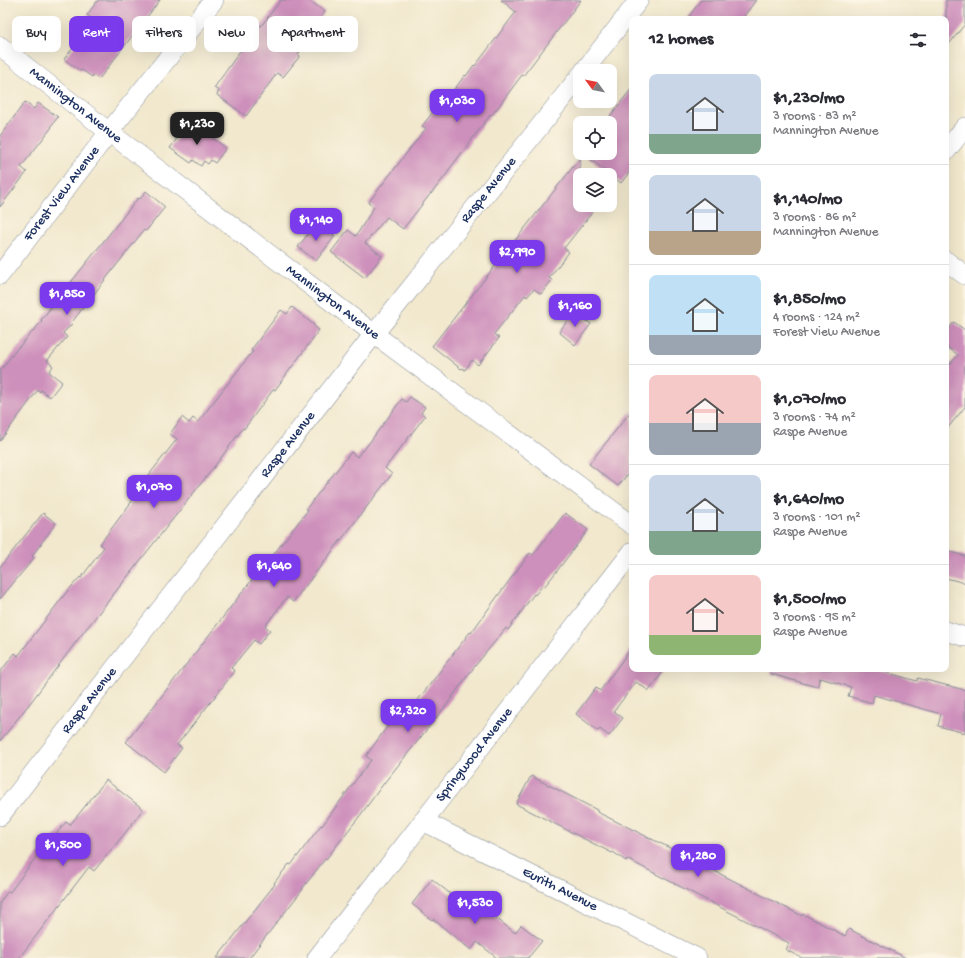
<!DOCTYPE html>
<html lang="en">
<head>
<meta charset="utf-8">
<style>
	body { margin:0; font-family:"Gochi Hand",sans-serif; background:#f7f7f7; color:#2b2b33; height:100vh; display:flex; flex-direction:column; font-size:15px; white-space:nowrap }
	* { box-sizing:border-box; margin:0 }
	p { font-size:13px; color:#7c7c81 }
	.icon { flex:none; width:22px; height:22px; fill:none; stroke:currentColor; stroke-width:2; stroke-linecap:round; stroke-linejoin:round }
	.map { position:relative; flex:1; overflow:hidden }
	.panel { position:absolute; left:629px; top:16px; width:320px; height:656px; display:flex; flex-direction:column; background:#fff; border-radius:8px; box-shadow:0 4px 16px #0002 }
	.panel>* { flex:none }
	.top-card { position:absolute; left:12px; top:16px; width:380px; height:36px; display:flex; gap:8px }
	.needle { width:26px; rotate:302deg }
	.fabs { position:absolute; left:573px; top:64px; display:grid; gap:8px }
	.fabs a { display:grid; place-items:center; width:44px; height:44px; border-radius:8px; background:#fff; box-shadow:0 4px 16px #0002; font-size:20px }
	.price { position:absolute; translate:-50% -34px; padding:0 9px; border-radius:8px; background:#7c3aed; color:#fff; font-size:13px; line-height:26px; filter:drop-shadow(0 1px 2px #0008) }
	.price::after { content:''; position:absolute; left:50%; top:24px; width:12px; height:9px; margin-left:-6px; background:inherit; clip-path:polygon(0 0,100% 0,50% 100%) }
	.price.current { background:#222; color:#fff }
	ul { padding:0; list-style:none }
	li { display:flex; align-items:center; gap:12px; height:100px; padding:0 20px }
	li+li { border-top:1px solid #e1e1e2 }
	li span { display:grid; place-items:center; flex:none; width:112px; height:80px; border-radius:8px; color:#555 }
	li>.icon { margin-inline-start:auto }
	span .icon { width:48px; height:48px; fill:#fffc; stroke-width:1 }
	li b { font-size:17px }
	h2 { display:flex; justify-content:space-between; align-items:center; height:48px; padding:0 20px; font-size:17px }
	.pill { padding:0 14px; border-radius:8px; background:#fff; box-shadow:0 4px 16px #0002; font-size:14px; line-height:36px }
	.pill.current { background:#7c3aed; color:#fff }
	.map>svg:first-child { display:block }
	.building { fill:#cd8fbb }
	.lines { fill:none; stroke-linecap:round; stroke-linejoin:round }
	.street-casing { stroke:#868c96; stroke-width:20 }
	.street { stroke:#fff; stroke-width:19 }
	.labels { text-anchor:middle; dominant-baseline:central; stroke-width:3; stroke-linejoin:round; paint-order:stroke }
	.street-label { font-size:14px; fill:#1b2f5e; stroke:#fcf5e5 }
</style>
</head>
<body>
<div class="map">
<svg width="965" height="958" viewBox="0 0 965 958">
	<rect width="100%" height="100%" fill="#fcf5e5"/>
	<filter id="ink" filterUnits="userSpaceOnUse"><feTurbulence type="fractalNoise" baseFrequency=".025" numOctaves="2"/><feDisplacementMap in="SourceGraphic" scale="8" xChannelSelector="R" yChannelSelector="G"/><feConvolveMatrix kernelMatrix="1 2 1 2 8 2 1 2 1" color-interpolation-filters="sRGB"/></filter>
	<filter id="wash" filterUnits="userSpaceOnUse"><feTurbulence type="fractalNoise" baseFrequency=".012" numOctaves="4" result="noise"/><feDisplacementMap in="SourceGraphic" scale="16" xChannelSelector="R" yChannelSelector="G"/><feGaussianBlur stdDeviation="0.9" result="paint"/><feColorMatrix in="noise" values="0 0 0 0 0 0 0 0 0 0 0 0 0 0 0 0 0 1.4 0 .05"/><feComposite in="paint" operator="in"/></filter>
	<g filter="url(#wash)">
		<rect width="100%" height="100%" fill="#f1e8cd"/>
		<g id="blocks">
			<path class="building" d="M98,0H160L99,79L93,75L92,77L82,70L80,71L64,59L95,21L87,15Z
				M281,0H309L325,12L315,25L318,28L298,54L300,56L283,77L277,73L246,116L217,95L219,91L214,88L240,51L261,25V26Z
				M501,0H581L523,76L522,75L492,115L491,114L448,171H449L431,194V193L403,229L387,217L365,243L382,256L365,278L331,252L348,230L356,236L374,207L368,203L426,128L422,126L433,112L436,114L465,75L466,76L474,65L475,66L516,12Z
				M701,0H756L742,19H687Z
				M946,0H965V24L946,48Z
				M632,88V169L621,183L582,153H610V116Z
				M25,102L34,109L38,103L58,117L51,126L52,127L21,167L27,172L0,207V136Z
				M190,121L226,148L215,163L211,160L208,164L204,161L201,166L193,160L191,163L170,148Z
				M580,158V205H598L564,248L569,252L549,278L552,280L541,294L534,289L527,297L525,295L494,334L499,338L478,365L472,360L465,370L462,368L461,369L432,346Z
				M146,191L165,207L146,231L144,230L72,322L73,323L63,333L67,337L47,361L53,366L49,372L62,382L50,397L41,390L40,392L38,390L0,441V371L19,346V347L42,321L41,320L103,242L138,198L140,199Z
				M317,222L335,236L316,261L298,247Z
				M292,307L314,325V326L319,330L275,390H273L244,429L243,428L214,467L79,638L34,698L0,741V672L15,653L18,656L65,594L80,577L81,578L104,547L100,544L147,481L145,480L177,439L170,434L182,417L189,423L193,418L198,422L253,351L251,350L281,310L287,314Z
				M574,312L591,324L575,345L559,332Z
				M954,322L965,330V407L946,430V369L958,355L946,346V333Z
				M410,397L425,407L421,413L425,416L385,468L392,474L293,602L287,597L265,626L270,630L259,644L254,640L231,668L235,671L177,745L182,748L164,772L126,742L265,563L266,564L308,510L306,509L351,452L357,457L362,450L363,451L402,399L406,402Z
				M632,410V469L618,486L589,464Z
				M43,513L56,523L32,556L34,558L0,599V567Z
				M565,513L588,530L557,571L544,587L542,586L535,595L534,594L508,630L506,628L475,666L452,697H453L384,783L362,813L326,859H325L302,889H303L249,958H217L275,884L274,883L289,864L291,865L321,825L322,826L349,789L371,760L366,756L389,724L388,723L401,708L408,713L470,632L471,633L497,597L530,553L533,555Z
				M948,551L965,556V583L946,578V561Z
				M632,647V669H665L649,691L636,682L614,711L623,718L609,736L600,729L598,731L576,714L596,687L600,691Z
				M771,669H874L917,681L918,678L965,690V733L938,726L941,714L874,695L872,703L848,696L851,687L820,678L817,687L771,674Z
				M531,776L597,810V812L672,849L802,916L803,914L845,936L849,929L906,958H802L786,950L789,943L627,859L626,861L613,852L612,853L516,804Z
				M106,780L143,809L125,833L94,871L89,867L19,958H0V902L8,891L10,892L39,853L40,854L66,822L70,825Z
				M432,879L470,910L476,902L515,933L521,925L542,941L528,958H497L477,942L471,950L433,919L432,920L412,904Z"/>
		</g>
	</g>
	<g filter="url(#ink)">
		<use href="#blocks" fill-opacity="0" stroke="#868c96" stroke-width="1"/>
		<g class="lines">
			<g class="street-casing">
				<g id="street">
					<path id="s1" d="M0,46L109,132L374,334L632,525"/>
					<path d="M584,71L639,0"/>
					<path d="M946,151L965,127"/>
					<path d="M946,261L965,275"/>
					<path id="s2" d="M0,275L109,132L214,0"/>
					<path d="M946,631L965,637"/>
					<path id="s3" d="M0,816L374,334L580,76"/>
					<path id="s4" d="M423,821L697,958"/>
					<path id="s5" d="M317,958L632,552"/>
				</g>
			</g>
			<use href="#street" class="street"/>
		</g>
	</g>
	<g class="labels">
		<g class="street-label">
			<text stroke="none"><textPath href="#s1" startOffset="96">Mannington Avenue</textPath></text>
			<text stroke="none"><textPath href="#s3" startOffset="794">Raspe Avenue</textPath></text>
			<text stroke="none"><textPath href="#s2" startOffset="102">Forest View Avenue</textPath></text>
			<text stroke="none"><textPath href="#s1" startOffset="420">Mannington Avenue</textPath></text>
			<text stroke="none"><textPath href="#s3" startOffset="470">Raspe Avenue</textPath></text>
			<text stroke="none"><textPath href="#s3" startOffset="146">Raspe Avenue</textPath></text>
			<text stroke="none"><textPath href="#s5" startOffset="257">Springwood Avenue</textPath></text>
			<text stroke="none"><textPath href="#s4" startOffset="153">Eurith Avenue</textPath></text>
		</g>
	</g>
</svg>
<div class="fabs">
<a><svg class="needle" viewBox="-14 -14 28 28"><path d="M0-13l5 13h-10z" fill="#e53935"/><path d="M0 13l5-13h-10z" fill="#7c7c81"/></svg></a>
<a><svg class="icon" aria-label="locate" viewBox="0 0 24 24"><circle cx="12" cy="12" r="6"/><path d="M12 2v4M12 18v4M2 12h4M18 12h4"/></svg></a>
<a><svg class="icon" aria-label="layers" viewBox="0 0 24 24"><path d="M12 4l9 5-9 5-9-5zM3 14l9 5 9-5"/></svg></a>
</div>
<b class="price" style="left:457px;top:123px">$1,030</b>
<b class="price current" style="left:197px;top:146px">$1,230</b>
<b class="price" style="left:316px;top:242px">$1,140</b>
<b class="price" style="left:517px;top:274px">$2,990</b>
<b class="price" style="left:67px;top:316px">$1,850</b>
<b class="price" style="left:575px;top:328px">$1,160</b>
<b class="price" style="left:154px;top:509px">$1,070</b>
<b class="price" style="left:274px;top:588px">$1,640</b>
<b class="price" style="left:408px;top:733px">$2,320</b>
<b class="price" style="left:63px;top:867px">$1,500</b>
<b class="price" style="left:698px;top:878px">$1,280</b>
<b class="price" style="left:475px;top:925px">$1,530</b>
<div class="top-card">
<a class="pill">Buy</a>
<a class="pill current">Rent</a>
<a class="pill">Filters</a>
<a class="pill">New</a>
<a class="pill">Apartment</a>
</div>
<section class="panel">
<h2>12 homes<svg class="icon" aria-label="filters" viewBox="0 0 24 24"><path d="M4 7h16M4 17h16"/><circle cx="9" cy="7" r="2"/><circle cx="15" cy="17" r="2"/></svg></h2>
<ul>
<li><span style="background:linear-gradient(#c9d6e8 75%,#7fa58c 0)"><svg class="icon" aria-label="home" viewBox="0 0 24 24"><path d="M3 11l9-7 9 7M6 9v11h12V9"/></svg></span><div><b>$1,230/mo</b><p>3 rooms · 83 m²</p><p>Mannington Avenue</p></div></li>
<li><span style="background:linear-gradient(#c9d6e8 70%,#b9a48a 0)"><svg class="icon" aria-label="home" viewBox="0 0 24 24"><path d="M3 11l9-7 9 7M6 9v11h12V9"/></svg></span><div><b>$1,140/mo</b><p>3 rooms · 86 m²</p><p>Mannington Avenue</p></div></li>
<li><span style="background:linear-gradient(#bfe0f5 75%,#9aa5b1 0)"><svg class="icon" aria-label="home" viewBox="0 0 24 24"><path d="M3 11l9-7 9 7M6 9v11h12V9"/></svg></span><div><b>$1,850/mo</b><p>4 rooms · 124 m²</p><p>Forest View Avenue</p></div></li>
<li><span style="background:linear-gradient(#f6c9c9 60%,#9aa5b1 0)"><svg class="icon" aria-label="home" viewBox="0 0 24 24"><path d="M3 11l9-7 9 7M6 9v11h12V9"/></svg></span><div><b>$1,070/mo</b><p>3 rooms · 74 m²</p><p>Raspe Avenue</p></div></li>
<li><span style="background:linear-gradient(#c9d6e8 70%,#7fa58c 0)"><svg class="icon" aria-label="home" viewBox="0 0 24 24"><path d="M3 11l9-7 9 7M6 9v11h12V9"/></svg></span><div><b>$1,640/mo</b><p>3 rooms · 101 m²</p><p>Raspe Avenue</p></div></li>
<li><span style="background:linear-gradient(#f6c9c9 75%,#8fb573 0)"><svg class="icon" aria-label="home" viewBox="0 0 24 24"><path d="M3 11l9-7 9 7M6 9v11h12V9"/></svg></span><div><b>$1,500/mo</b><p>3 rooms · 95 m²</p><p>Raspe Avenue</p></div></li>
</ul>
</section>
</div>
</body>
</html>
